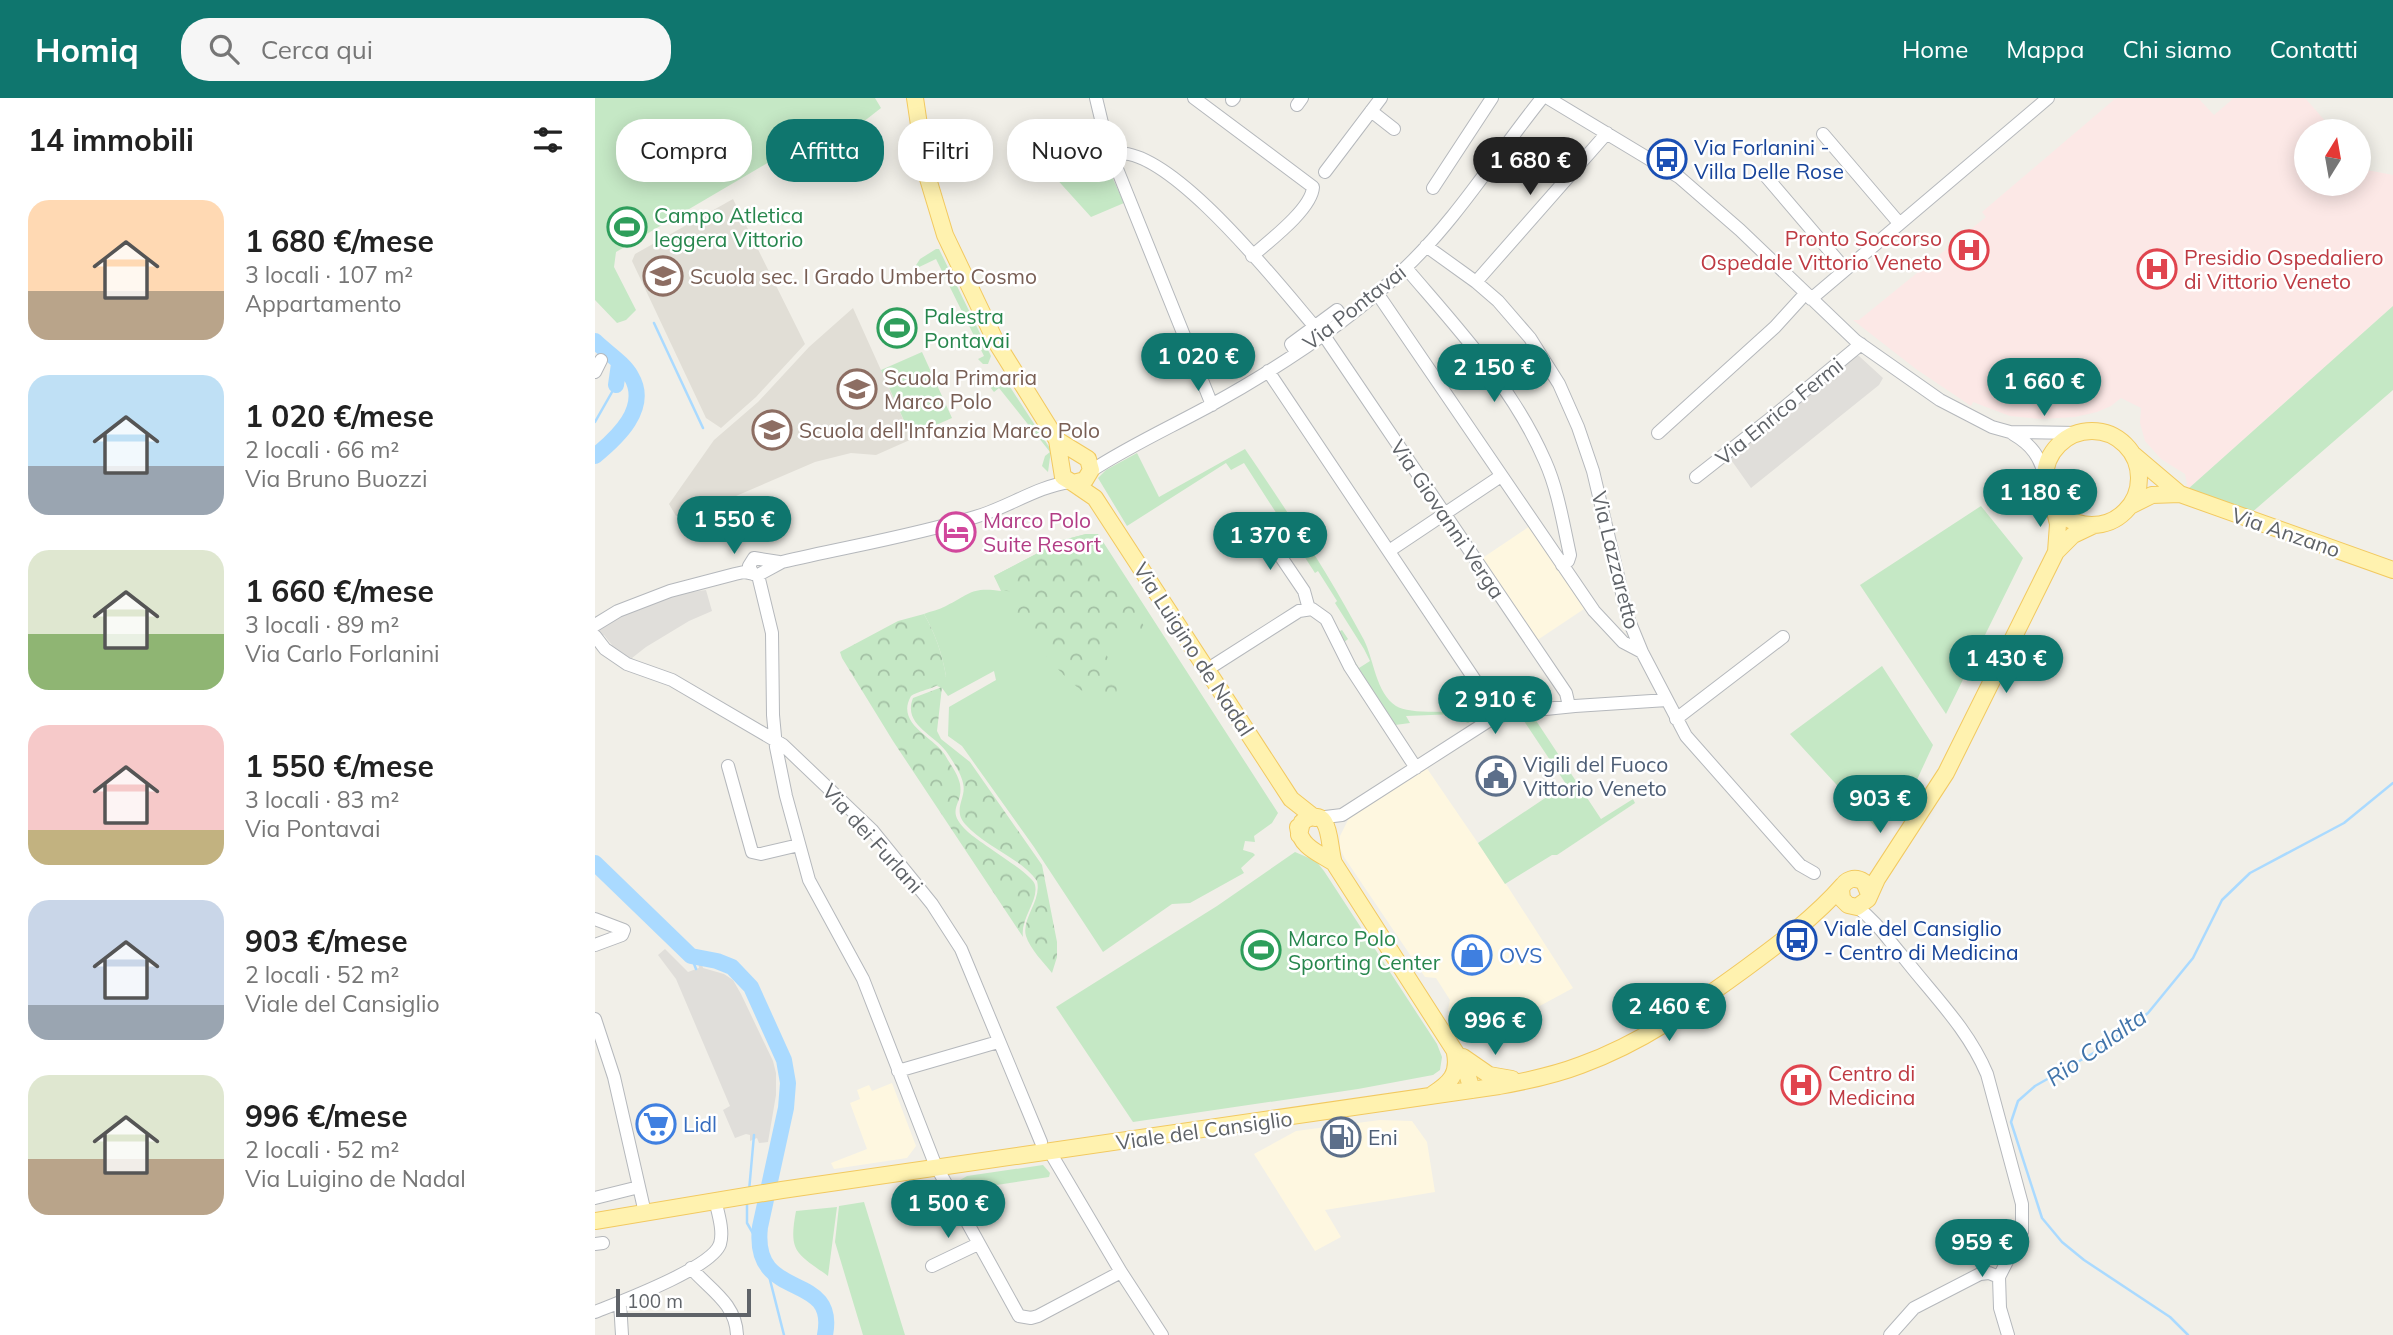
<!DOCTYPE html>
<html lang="it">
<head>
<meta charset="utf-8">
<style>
	body { margin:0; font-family:Mulish,sans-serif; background:#f6f6f6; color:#222; height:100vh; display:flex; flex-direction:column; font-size:26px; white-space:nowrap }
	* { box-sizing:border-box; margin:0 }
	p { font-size:23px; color:#767676 }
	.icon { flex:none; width:38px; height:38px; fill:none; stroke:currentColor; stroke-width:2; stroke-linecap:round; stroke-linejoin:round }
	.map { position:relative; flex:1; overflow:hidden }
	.details { display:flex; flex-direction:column; background:#fff; width:595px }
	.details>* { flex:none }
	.top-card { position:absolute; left:21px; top:21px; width:665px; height:63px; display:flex; gap:14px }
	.needle { width:46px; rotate:11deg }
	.buttons { position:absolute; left:1699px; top:21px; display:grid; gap:14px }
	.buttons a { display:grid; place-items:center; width:77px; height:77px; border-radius:50%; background:#fff; box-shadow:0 4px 18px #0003; font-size:35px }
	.scale { position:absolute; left:21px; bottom:18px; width:135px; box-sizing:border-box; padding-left:7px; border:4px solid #5f6368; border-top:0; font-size:19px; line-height:24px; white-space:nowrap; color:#5f6368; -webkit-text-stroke:5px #fff; paint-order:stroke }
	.price { position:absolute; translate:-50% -60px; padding:0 16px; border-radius:24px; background:#0f766e; color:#fff; font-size:23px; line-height:46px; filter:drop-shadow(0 2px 4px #0008) }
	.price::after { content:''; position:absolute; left:50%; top:42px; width:21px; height:16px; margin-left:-10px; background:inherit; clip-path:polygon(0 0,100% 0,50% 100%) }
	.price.selected { background:#222; color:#fff }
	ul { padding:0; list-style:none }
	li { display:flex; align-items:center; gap:21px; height:175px; padding:0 28px }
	li span { display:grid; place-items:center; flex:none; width:196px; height:140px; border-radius:21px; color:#555 }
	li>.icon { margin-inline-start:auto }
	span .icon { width:84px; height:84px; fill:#fffc; stroke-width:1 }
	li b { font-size:30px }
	h2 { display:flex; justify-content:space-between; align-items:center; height:84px; padding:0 28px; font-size:30px }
	.tag { padding:0 24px; border-radius:28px; background:#fff; box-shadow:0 4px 18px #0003; font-size:24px; line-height:63px }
	.tag.selected { background:#0f766e; color:#fff }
	header { display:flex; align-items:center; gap:42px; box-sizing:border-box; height:98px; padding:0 35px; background:#0f766e; color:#fff }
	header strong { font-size:33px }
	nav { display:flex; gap:38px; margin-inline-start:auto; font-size:24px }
	.search { width:490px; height:63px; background:#f6f6f6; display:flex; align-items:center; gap:18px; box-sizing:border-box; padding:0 24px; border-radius:28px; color:#767676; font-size:26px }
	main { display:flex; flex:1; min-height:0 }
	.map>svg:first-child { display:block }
	.commercial { fill:#fef7e0 }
	.industrial { fill:#e0deda }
	.education { fill:#e1ded6 }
	.medical { fill:#fce8e6 }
	.green { fill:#c5e8c5 }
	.forest { fill:url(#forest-crowns) }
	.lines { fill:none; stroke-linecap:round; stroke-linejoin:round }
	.stream { stroke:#aadaff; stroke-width:2.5 }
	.river { stroke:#aadaff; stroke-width:16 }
	.minor-casing { stroke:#b5b8bc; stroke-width:14 }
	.major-casing { stroke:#f2c960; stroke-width:18 }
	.minor { stroke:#fff; stroke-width:12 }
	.major { stroke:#fff2af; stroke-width:16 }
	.labels { text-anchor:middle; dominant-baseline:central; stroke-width:5; stroke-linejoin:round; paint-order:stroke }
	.transit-label { font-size:21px; fill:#164399; stroke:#fff; text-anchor:start }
	.leisure-label { font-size:21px; fill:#27864d; stroke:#fff; text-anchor:start }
	.health-label { font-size:21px; fill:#be3a42; stroke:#fff; text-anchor:start }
	.education-label { font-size:21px; fill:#785e54; stroke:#fff; text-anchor:start }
	.street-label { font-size:21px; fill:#5f6368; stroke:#fff }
	.hotel-label { font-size:21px; fill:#b23c85; stroke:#fff; text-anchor:start }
	.service-label { font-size:21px; fill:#4e5e75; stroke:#fff; text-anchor:start }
	.shop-label { font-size:21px; fill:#366cbe; stroke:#fff; text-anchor:start }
	.water-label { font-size:23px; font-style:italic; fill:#4174aa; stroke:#fff }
</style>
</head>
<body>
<header>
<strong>Homiq</strong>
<div class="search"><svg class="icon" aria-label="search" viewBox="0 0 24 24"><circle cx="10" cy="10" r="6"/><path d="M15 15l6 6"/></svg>Cerca qui</div>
<nav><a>Home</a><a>Mappa</a><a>Chi siamo</a><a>Contatti</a></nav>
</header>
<main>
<section class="details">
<h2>14 immobili<svg class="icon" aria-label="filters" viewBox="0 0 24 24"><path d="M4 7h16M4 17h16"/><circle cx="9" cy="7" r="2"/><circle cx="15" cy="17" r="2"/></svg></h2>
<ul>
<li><span style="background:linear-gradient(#ffd9b3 65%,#b9a48a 0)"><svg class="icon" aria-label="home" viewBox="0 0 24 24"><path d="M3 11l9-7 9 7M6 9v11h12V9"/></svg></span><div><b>1 680 €/mese</b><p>3 locali · 107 m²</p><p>Appartamento</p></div></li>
<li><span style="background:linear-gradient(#bfe0f5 65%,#9aa5b1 0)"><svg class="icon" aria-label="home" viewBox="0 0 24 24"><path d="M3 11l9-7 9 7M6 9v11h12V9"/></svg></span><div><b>1 020 €/mese</b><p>2 locali · 66 m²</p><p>Via Bruno Buozzi</p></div></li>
<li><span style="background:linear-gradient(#dfe7d0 60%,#8fb573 0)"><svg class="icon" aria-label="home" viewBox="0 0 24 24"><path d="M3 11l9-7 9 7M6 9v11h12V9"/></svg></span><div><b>1 660 €/mese</b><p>3 locali · 89 m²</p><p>Via Carlo Forlanini</p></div></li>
<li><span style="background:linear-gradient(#f6c9c9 75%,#c2b280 0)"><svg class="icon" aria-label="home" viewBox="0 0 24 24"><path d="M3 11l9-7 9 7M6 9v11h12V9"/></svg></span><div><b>1 550 €/mese</b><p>3 locali · 83 m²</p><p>Via Pontavai</p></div></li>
<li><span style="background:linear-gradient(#c9d6e8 75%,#9aa5b1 0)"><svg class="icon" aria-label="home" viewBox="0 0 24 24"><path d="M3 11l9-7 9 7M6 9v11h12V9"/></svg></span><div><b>903 €/mese</b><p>2 locali · 52 m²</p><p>Viale del Cansiglio</p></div></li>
<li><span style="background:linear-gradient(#dfe7d0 60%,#b9a48a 0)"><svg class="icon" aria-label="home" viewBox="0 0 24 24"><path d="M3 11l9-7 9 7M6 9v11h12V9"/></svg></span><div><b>996 €/mese</b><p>2 locali · 52 m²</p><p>Via Luigino de Nadal</p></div></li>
</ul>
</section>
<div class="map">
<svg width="1798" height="1237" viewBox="0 0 1798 1237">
	<defs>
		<pattern id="forest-crowns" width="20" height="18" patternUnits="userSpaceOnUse" patternTransform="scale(1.75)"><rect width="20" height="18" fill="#c5e8c5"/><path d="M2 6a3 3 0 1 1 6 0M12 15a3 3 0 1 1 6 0" fill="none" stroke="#a3c0a4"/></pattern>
	</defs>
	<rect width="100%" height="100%" fill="#f1efe8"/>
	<path class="commercial" d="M935,428L992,509L941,543L886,461Z
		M831,669L913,789L978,890L884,941H874L853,912L855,902L841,880L830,879L749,759L745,750V738L754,720Z
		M297,985L321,1048L312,1060L239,1071L236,1065L272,1051L255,1005L265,1001L262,992L274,987L277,993Z
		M785,1022L817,1023L832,1044L840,1094L730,1112L746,1139L720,1153L659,1056L701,1033Z"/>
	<path class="industrial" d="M1260,257L1264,258L1288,280L1284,287L1156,390L1134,359Z
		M111,492L117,513L94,523L51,549L37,560L40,563L15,551L17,547L9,537L5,539L2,532L21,518L83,496Z
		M70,851L93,874L104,870L103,863L106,862L108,870L129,876L138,882L146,896L178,963L181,975V997L173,1044L164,1045L162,1040L155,1043V1037L151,1036L140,1040L128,1012L135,1008L81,881L63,857Z"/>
	<path class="education" d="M138,101L210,246L161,299L126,330L111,320L37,163L40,156Z
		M258,210L317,341L281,357L256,355L220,364L141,398L142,405L81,418L74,406L119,342L163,304L214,249Z"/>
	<path class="medical" d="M1521,0H1603L1619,17L1639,0H1710L1739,33H1712V86H1764V63L1772,72L1798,77V208L1593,391L1590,376L1566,361L1550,343L1545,325L1546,310L1526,300L1516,308L1502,314L1480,319L1446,321L1415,318L1378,304L1376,308L1321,271L1258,222H1264L1391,119L1387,114Z"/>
	<path class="green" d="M0,0H280L286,10C270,22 219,66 201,61L195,48L189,51L186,57L21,154L19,169L41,212L31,222L22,225L0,202Z
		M503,48L529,105L496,119L458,77Z
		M341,151H344L396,258L393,266H388L383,261L389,258L341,161L320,171L327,186L318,172L325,161Z
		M1798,208V292L1655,416L1593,391Z
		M327,254L357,320L316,338L286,272Z
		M399,275L408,278L456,352L453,374L447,368L450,358L455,354L404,290L399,294C393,287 392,282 399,275Z
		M650,351C693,414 733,475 769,542C779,562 781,595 801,608C816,618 870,612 890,612L886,618L873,625L865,622L861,616L811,618L815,625L800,627L745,541L743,534L747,532L753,541L748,545L764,570L775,563L769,551L740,505L742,503L723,473L720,475L649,365L636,372L631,365L532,428L503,380L511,372L542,355L564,399Z
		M1386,408L1428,460L1351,616L1265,487Z
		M491,436H503L683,715L677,725L659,738L660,744L650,743L648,752L658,755L660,757L646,770L649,775L595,805L577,806L508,854L439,749L367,648L353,638L354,609L401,582L399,573L353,598L347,590L342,588L351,578C347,555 340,535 329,516C336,513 344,512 351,508C376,496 375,489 406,493L399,478L468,442Z
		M1287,568L1338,647L1314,699L1284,733L1195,636Z
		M938,618L1006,721L1038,701L1040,705L962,757H957L910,786L883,745L971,686L927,620Z
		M700,754L721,763L729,773L842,946L847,959L845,972L838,977L763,991L538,1024L461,909L622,808Z
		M448,1067L455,1075L454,1079L382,1090L367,1096L364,1088L365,1082L372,1078Z
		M269,1104L310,1237H268L240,1144L244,1108Z
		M242,1109L233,1178C202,1155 193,1155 201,1113Z"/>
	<path class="forest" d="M491,436L506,460C471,439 456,479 429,491C422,494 414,493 407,493L399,478L468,442Z
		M491,457C518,464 539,512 553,535L551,537L519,530L508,535C505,556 526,574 521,597L511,603C473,598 433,532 411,503L438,489L470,463Z
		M329,516C340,535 347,555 351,578C345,592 328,590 316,598C300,626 339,639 350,657C355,666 363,676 365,686C369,708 348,711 373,734C386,746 438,776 440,787C444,802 425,821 428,839L298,643L247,560L245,554L303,523Z
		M347,589L342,633L346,641L375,664L447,767L462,844V859L457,875C449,865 435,851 431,838C426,821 447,802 442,783C426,760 390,749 370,726C357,711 372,700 368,685C366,675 358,664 353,656C342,637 307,628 318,600Z"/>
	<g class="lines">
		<path class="stream" d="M59,225L108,330
			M0,324L21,287
			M96,858L101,871
			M154,1093L159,1037
			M152,1103V1125L163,1144
			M172,1170L189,1237
			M1593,1237L1575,1219L1489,1162L1467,1144L1447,1120L1416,1024L1423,1003L1440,988L1502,953L1553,915L1598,860L1627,802L1655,775L1749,725L1798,685"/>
		<path class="river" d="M0,243C11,254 29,265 36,278C55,310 22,340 0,358
			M21,287L24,266
			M0,765L96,858L122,863L137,869L156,889L189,962L193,985L191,1010L165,1129C156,1206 243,1171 230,1237"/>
		<g class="minor-casing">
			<path id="minor" d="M501,0L512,46L617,307
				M599,0L718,89C717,111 673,144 657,158
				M953,0L1084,79L1145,132L1261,243L1345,302L1397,329L1415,334L1483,335
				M637,2L639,0
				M702,7L707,0
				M776,13L799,31
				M1228,36L1304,125
				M516,57C568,38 688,192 720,229
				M452,70L508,34
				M730,74L786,0
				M1169,76L1250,171
				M838,90L897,0
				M831,148L881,184L903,203L935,240L964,286L983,329L998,373L1033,520L1047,554L1091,638L1205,767L1219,775
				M811,170C862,230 918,289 950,363C963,392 968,425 975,457L973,463L967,467
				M881,184L1012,35
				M782,195L999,513L1028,544L1047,554
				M1216,201L1453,0
				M728,236L971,595L974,608
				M701,254L696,246L742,212L748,221
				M673,273L904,618
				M0,274L6,262
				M1063,335L1180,229L1210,196
				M1418,336C1437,347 1445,359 1450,379
				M496,373C534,348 576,329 616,307C683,270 751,226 807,173C860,124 902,56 947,0
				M1101,379L1180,317L1266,246
				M665,428L709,493L714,511
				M794,453L906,378
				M158,476L154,468L159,460L184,464
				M163,477L177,535L178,617L181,649L191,698L214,782L268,881L340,1066L424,1218L436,1220L443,1218L526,1174
				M0,527L23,513L75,493L140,476L149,474L163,477L187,464C251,449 317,438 380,419C412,410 443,388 475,384
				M0,538L10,551L32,566L77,582L188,647L277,732L337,806L366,851L446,1044
				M613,571L704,513L717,511L731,521L755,569L821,670
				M1081,621L1188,539
				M133,668L157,754L166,756L204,747
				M722,720L747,717L898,620L920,614L980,608L1072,602
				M1262,809C1282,824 1294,843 1310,861C1339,898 1373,931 1392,976L1427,1106V1134L1404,1179L1405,1210L1413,1237
				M0,821L29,832L27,837L0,847
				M0,921L19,979L50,1115
				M303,973L403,944
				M455,1054L526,1174L567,1237
				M0,1100L44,1089
				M0,1146L8,1145
				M337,1168L383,1146
				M96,1170C114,1191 141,1205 142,1237
				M25,1204L27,1237
				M0,1214C25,1204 117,1170 125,1146C129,1133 123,1115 120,1102
				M1295,1237L1319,1210L1385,1176L1394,1175L1404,1179"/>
		</g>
		<g class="major-casing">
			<path id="major" d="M320,0L331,74L350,137L401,244L462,342L468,379L478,385L490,382L496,372L493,361L462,342
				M1450 380a47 47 0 1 1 94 0a47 47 0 1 1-94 0Z
				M1539,357L1585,396L1798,472
				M478,385L500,400L696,701L720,720
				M1535,408L1557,397L1585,396
				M1461,454L1478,437L1499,427
				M703,729C705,749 724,755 739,765
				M704,737L707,724C738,703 733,750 739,765L870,969L877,992
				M1274,796L1269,784C1260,778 1250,781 1246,791L1247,801L1253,807L1262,809L1273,801L1282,781L1351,675L1461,454L1463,426L1458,405
				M868,959L894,977L917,981
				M838,996C855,985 864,976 860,955
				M0,1123L187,1092L904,988C932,983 960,977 986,967C1047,945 1099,908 1151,870C1185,845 1220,819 1248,787"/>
		</g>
		<use href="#minor" class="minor"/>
		<use href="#major" class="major"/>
	</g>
	<defs>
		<g id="bus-ring" transform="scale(2.0125)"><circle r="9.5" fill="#fff" stroke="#1a4fb4" stroke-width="1.5"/><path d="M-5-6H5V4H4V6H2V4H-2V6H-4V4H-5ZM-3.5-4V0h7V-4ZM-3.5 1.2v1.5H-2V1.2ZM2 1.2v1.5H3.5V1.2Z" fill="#1a4fb4"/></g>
		<g id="stadium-ring" transform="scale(2.0125)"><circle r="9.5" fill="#fff" stroke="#2e9e5b" stroke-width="1.5"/><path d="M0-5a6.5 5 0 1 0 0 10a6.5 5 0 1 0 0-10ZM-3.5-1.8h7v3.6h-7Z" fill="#2e9e5b"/></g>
		<g id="hospital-ring" transform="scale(2.0125)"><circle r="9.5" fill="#fff" stroke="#e0444e" stroke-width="1.5"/><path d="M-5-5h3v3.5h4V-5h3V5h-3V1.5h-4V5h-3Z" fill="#e0444e"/></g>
		<g id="school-ring" transform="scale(2.0125)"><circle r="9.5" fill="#fff" stroke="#8d6e63" stroke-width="1.5"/><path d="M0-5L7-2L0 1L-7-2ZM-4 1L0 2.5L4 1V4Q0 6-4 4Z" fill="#8d6e63"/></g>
		<g id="hotel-ring" transform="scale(2.0125)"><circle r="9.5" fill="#fff" stroke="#d1479c" stroke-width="1.5"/><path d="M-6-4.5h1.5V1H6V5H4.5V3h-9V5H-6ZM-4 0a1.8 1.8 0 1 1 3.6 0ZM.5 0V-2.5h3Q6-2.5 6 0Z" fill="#d1479c"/></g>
		<g id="civic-ring" transform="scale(2.0125)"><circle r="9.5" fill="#fff" stroke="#5c6f8a" stroke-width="1.5"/><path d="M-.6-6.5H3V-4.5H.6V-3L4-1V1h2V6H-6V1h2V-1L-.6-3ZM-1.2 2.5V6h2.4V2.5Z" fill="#5c6f8a"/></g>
		<g id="shop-ring" transform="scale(2.0125)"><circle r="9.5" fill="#fff" stroke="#3f7fe0" stroke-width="1.5"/><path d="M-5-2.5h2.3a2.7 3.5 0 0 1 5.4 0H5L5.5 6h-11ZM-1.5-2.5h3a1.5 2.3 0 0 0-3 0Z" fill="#3f7fe0"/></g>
		<g id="supermarket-ring" transform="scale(2.0125)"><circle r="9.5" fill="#fff" stroke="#3f7fe0" stroke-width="1.5"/><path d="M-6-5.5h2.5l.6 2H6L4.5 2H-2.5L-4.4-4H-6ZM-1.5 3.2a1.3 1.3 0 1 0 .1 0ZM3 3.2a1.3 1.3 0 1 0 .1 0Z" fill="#3f7fe0"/></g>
		<g id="fuel-ring" transform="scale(2.0125)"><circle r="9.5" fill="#fff" stroke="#5c6f8a" stroke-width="1.5"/><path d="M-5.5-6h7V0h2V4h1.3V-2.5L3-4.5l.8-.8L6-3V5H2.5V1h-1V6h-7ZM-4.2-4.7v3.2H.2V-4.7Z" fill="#5c6f8a"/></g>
	</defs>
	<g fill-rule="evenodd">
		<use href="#bus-ring" x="1072" y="61"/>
		<use href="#stadium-ring" x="32" y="129"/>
		<use href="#hospital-ring" x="1374" y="152"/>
		<use href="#hospital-ring" x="1562" y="171"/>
		<use href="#school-ring" x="68" y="178"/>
		<use href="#stadium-ring" x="302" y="230"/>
		<use href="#school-ring" x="262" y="291"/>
		<use href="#school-ring" x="177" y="332"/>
		<use href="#hotel-ring" x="361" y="434"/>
		<use href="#civic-ring" x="901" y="678"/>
		<use href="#bus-ring" x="1202" y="842"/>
		<use href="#stadium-ring" x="666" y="852"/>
		<use href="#shop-ring" x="877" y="857"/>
		<use href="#hospital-ring" x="1206" y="987"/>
		<use href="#supermarket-ring" x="61" y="1026"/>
		<use href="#fuel-ring" x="746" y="1039"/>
	</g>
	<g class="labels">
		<g class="transit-label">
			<text x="1099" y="49">Via Forlanini -<tspan x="1099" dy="24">Villa Delle Rose</tspan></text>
			<text x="1229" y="830">Viale del Cansiglio<tspan x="1229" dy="24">- Centro di Medicina</tspan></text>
		</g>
		<g class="leisure-label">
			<text x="59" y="117">Campo Atletica<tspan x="59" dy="24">leggera Vittorio</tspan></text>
			<text x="329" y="218">Palestra<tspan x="329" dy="24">Pontavai</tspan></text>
			<text x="693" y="840">Marco Polo<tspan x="693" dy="24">Sporting Center</tspan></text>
		</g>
		<g class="health-label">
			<text x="1347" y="140" text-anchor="end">Pronto Soccorso<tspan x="1347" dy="24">Ospedale Vittorio Veneto</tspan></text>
			<text x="1589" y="159">Presidio Ospedaliero<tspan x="1589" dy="24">di Vittorio Veneto</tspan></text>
			<text x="1233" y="975">Centro di<tspan x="1233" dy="24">Medicina</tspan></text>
		</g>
		<g class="education-label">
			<text x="95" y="178">Scuola sec. I Grado Umberto Cosmo</text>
			<text x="289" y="279">Scuola Primaria<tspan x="289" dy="24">Marco Polo</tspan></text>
			<text x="204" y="332">Scuola dell'Infanzia Marco Polo</text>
		</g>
		<g class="street-label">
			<text transform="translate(759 209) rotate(-38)">Via Pontavai</text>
			<text transform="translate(1184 313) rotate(-39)">Via Enrico Fermi</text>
			<text transform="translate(853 421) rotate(56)">Via Giovanni Verga</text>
			<text transform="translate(1691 434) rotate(19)">Via Anzano</text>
			<text transform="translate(1021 462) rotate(76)">Via Lazzaretto</text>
			<text transform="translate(599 551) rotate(57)">Via Luigino de Nadal</text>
			<text transform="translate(278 740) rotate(48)">Via dei Furlani</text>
			<text transform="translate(609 1032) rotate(-8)">Viale del Cansiglio</text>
		</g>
		<g class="hotel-label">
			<text x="388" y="422">Marco Polo<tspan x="388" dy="24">Suite Resort</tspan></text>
		</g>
		<g class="service-label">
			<text x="928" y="666">Vigili del Fuoco<tspan x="928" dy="24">Vittorio Veneto</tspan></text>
			<text x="773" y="1039">Eni</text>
		</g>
		<g class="shop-label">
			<text x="904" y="857">OVS</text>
			<text x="88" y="1026">Lidl</text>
		</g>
		<g class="water-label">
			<text transform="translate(1501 949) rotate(-35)">Rio Calalta</text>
		</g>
	</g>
</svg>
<div class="buttons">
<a><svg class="needle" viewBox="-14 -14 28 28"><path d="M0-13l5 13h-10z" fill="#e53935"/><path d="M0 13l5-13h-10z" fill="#767676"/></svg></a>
</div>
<div class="scale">100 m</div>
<b class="price selected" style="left:935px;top:99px">1 680 €</b>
<b class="price" style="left:603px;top:295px">1 020 €</b>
<b class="price" style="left:899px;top:306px">2 150 €</b>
<b class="price" style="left:1449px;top:320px">1 660 €</b>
<b class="price" style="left:1445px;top:431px">1 180 €</b>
<b class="price" style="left:139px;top:458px">1 550 €</b>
<b class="price" style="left:675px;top:474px">1 370 €</b>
<b class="price" style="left:1411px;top:597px">1 430 €</b>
<b class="price" style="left:900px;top:638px">2 910 €</b>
<b class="price" style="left:1285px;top:737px">903 €</b>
<b class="price" style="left:1074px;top:945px">2 460 €</b>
<b class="price" style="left:900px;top:959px">996 €</b>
<b class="price" style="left:353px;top:1142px">1 500 €</b>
<b class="price" style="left:1387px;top:1181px">959 €</b>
<div class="top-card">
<a class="tag">Compra</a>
<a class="tag selected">Affitta</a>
<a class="tag">Filtri</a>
<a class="tag">Nuovo</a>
</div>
</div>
</main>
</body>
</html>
